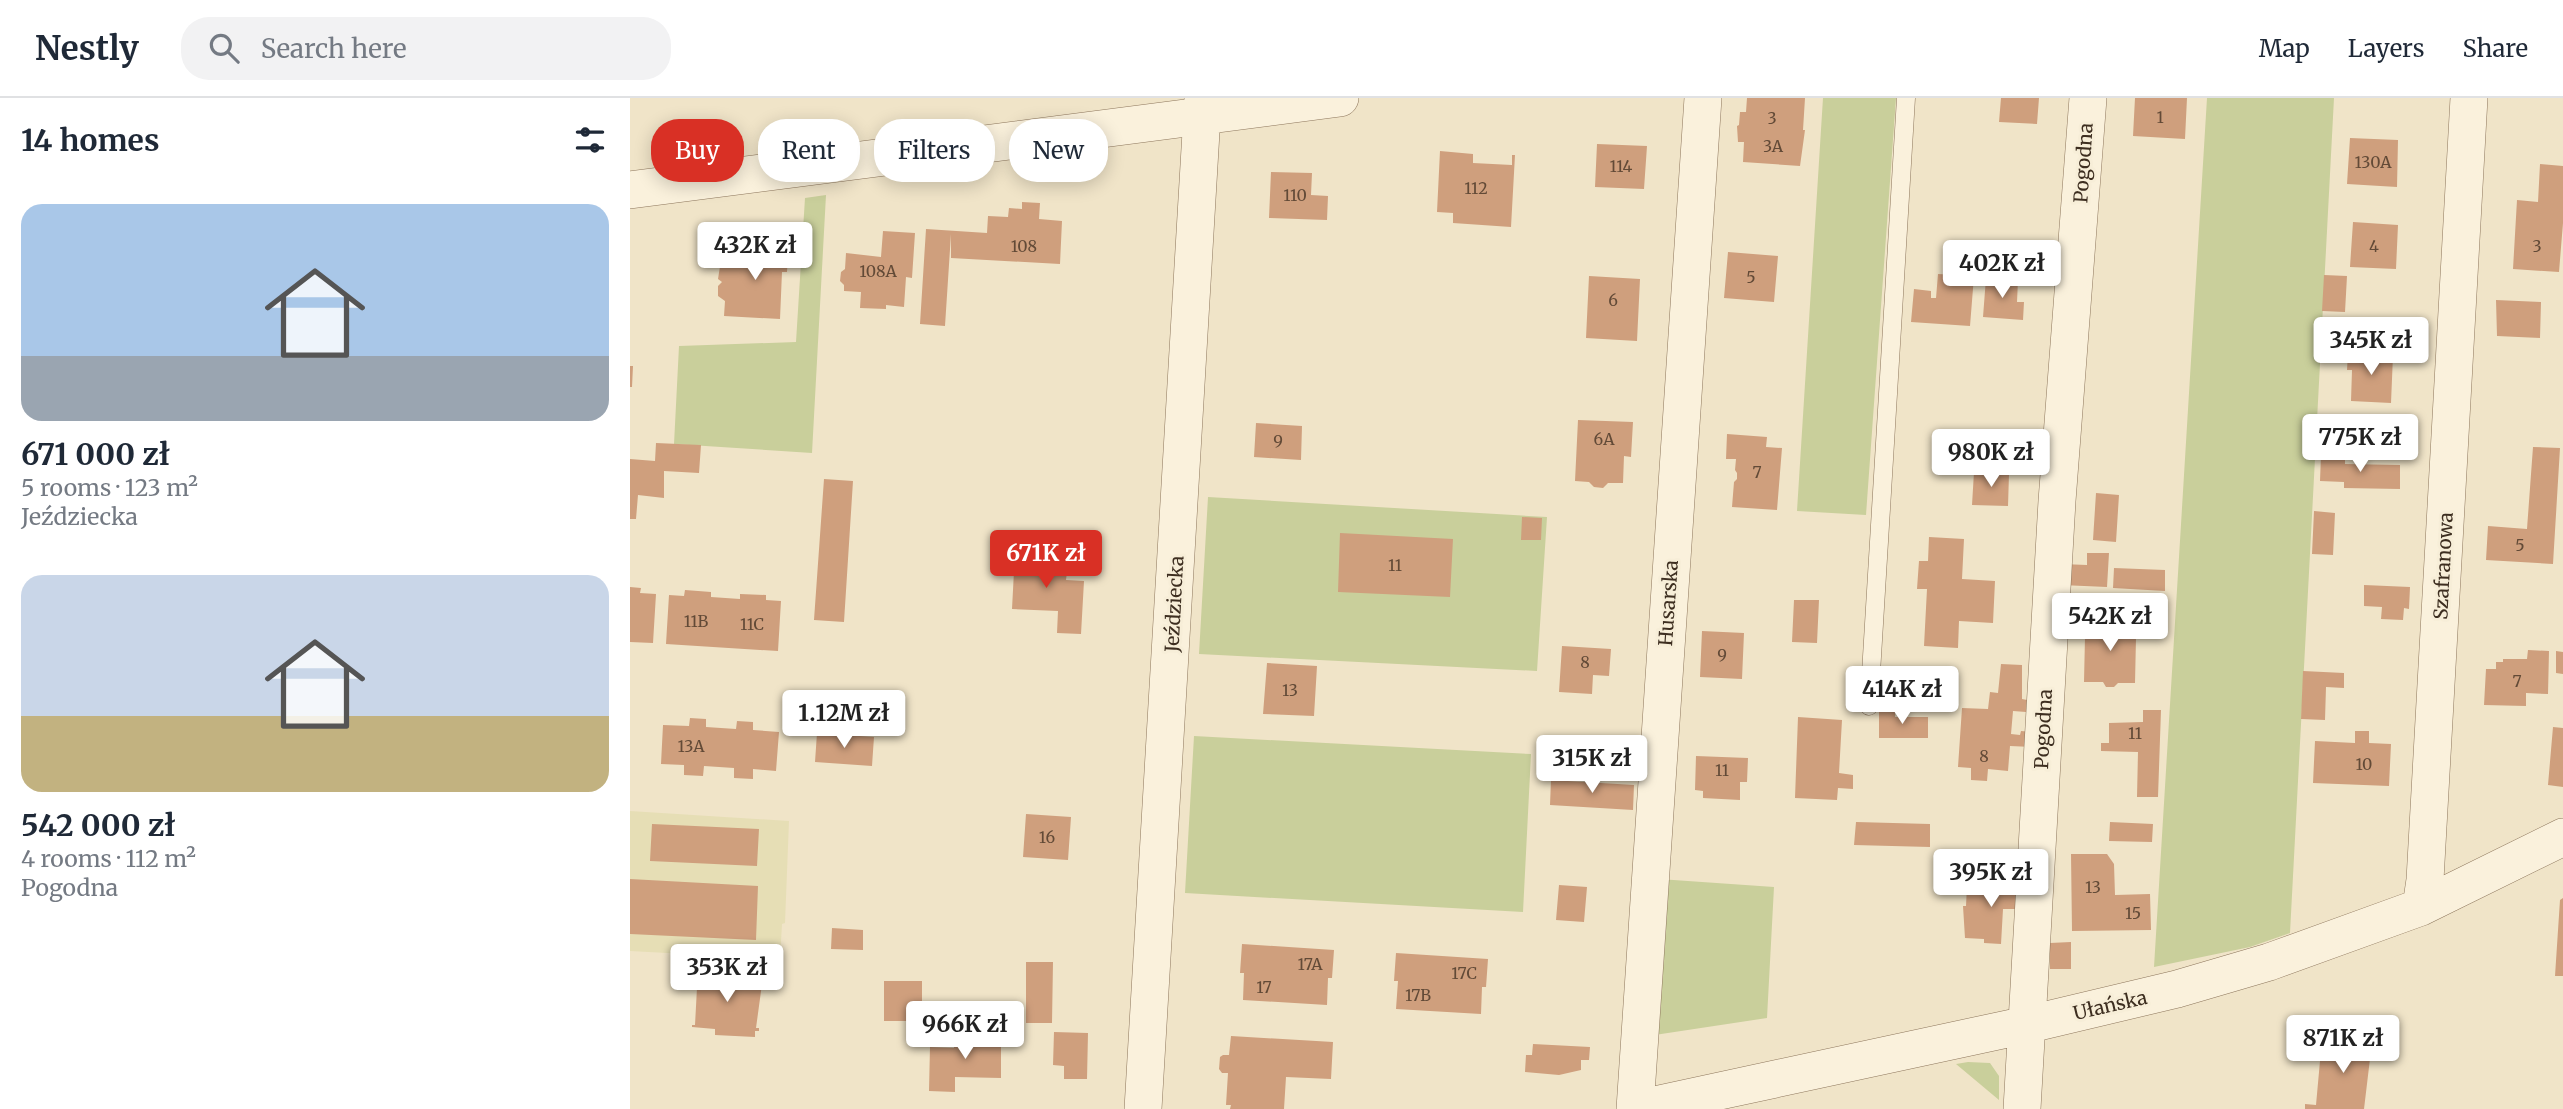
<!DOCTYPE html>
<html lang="en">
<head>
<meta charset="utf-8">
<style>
	body { margin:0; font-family:Merriweather,serif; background:#f2f2f3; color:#1f2937; height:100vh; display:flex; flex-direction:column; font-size:26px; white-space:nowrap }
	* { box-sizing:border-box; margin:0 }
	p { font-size:23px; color:#747a83 }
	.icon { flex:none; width:38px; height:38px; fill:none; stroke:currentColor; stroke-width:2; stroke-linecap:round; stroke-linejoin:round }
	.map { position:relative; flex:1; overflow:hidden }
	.side { display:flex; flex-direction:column; background:#fff; width:630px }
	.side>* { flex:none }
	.top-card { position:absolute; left:21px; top:21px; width:665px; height:63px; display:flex; gap:14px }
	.price { position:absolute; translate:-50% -60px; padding:0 16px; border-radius:7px; background:#fff; color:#222; font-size:23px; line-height:46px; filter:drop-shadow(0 2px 4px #0008) }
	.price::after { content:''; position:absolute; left:50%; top:42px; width:21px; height:16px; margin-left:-10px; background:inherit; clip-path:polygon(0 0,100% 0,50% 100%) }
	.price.selected { background:#d93025; color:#fff }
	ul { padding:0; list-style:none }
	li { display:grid; align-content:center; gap:14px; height:371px; padding:0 21px }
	li span { display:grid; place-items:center; height:217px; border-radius:21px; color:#555 }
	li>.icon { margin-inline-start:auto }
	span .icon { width:126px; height:126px; fill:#fffc; stroke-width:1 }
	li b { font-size:30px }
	h2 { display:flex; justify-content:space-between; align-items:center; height:84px; padding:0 21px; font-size:30px }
	.tag { padding:0 24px; border-radius:28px; background:#fff; box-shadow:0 4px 18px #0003; font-size:24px; line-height:63px }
	.tag.selected { background:#d93025; color:#fff }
	header { display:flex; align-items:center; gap:42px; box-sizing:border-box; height:98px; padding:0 35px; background:#fff; border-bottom:2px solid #e0e1e3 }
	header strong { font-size:33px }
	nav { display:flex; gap:38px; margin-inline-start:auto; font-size:24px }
	.search { width:490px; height:63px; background:#f2f2f3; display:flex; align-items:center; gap:18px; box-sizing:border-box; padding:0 24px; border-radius:28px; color:#747a83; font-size:26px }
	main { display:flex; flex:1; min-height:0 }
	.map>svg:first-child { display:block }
	.farmland { fill:#e6deb5 }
	.green { fill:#c9cf9b }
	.building { fill:#cf9f7d }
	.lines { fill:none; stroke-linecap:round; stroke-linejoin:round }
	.lane-casing { stroke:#8d765c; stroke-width:19 }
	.street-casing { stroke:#8d765c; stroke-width:38 }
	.lane { stroke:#faf1dc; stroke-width:18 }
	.street { stroke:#faf1dc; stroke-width:37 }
	.labels { text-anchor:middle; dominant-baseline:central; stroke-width:6; stroke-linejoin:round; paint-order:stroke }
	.number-label { font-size:16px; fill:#624a37 }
	.street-label { font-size:19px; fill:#3d2e20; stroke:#f7eed8 }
</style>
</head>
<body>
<header>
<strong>Nestly</strong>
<div class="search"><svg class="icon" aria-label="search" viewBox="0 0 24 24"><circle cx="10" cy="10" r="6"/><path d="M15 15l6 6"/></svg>Search here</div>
<nav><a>Map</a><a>Layers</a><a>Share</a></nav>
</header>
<main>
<section class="side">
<h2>14 homes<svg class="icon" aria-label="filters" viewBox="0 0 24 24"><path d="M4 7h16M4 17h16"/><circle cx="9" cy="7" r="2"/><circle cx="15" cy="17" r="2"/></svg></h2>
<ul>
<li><span style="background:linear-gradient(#a9c7e8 70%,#9aa5b1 0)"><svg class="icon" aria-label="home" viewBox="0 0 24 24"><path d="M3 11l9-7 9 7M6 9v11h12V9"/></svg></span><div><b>671 000 zł</b><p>5 rooms · 123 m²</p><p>Jeździecka</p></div></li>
<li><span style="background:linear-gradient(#c9d6e8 65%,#c2b280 0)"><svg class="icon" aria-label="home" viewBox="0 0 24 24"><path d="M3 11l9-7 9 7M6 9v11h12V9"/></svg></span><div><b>542 000 zł</b><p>4 rooms · 112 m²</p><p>Pogodna</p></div></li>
</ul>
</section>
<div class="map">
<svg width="1933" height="1011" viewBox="0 0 1933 1011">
	<rect width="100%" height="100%" fill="#f0e4c8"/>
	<path class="farmland" d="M0,713L159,723L155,825L152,826L150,861L0,853Z"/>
	<path class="green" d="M1193,0H1266L1236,417L1167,413Z
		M1577,0H1704L1660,835L1620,849L1524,869Z
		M196,97L182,355L44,346L49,248L166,244L175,100Z
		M578,399L917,419L907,573L569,556Z
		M564,638L901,656L893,814L555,795Z
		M1029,781L1144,789L1137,920L1018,938Z
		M1338,964L1360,965L1369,978V1002L1326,966Z"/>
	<path class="building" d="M1117,0H1175L1173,32H1175L1170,68L1113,64L1114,44H1108L1107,28L1109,27L1110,14H1116Z
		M1371,0H1409L1407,26L1369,24Z
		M1505,0H1557L1555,41L1503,38Z
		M1720,40L1768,42L1767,89L1717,86Z
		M967,46L1017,48L1014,91L965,89Z
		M810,53L843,56V65L882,67V57H885L881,129L823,125V115L807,114Z
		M1910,66L1933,68V125L1929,174L1883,171L1887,102L1908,104Z
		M641,74L682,75L681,97L698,98L697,122L639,120Z
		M392,104L410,105L409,121L432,123L430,166L321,160V136L315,228L290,226L296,131L357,135L358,118L378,119L379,110L392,111Z
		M1723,124L1768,127L1766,171L1720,169Z
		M253,133L285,135L282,180L276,179L274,209L256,207V211L230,210L231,194L214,193V187L210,183L211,174L215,171L216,155L251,159Z
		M129,139L159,141L157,174H152L150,221L94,218L95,203L88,198V188L92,184L88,181L92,156L98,157V164L115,165V169L127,170Z
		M1098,154L1148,158L1144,204L1094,200Z
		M1308,176L1344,178L1340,228L1281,224L1284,191L1301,193V200H1306Z
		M1694,177L1717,178L1715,214L1692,213Z
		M959,178L1010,181L1007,243L956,240Z
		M1356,180L1388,182L1387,204H1394L1393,222L1353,219Z
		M1866,202L1911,204L1910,240L1867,238Z
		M1718,255L1763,257L1761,305L1721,303L1722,272H1717Z
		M0,268H3L2,289H0Z
		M948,322L1003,324L1001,359L994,358L993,385H978L973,390L964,389L959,384L945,383Z
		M626,325L672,328L671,362L624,359Z
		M1097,336L1137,339L1136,349L1152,350L1147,412L1102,409L1104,384L1107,381V375L1105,372L1106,361H1096Z
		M26,345L71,347L69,375L34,373V400L8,397L6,421H0V361L25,363Z
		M1903,349L1930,350L1923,466L1856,462L1858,428L1897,431Z
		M1691,357L1715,358V366L1770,367V391L1714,390V384L1690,383Z
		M1344,374L1379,376L1378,408L1342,407Z
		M194,381L223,383L214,524L184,522Z
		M1466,395L1489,397L1486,444L1463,442Z
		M1684,413L1705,415L1703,457L1682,456Z
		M892,419L912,420L911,442H891Z
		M710,435L823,441L820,499L708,494Z
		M1299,439L1334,441L1332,481L1365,483L1363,525L1329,523L1328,550L1294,548L1297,491H1287L1289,463H1298Z
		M1457,455H1479L1477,489L1431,487L1432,466L1457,467Z
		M377,456H421L420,473L437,474L436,482L454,483L451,536L427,535L428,513L382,511L384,473L376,472Z
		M1484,470L1535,472V493L1483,490Z
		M1734,487L1780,489L1779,511L1774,510L1773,522L1751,521L1752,509L1734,508Z
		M0,489L11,490L10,495L26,496L23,545L0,544Z
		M55,492L81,494V499L110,501V496L136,497V502L151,503L148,553L36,546L39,497L54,498Z
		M1164,502H1189L1187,545L1162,544Z
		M1460,521L1501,522V540H1506L1505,585H1488L1484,589H1476L1473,584H1454L1455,539H1460Z
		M1072,533L1114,535L1112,581L1070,579Z
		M932,548L981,551L979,578L963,577L962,596L929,594Z
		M1898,552L1919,553L1918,596L1896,595V608L1854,607L1856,571H1866V564H1873V561H1897Z
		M1926,553L1933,554V576L1926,575Z
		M637,565L687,568L684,618L633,616Z
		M1371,566L1392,567V601L1397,602L1396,614L1383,613L1381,636L1390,637L1391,633L1403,634L1402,649L1380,648L1378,673L1358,671L1357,683L1341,682V670L1328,669L1332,610L1358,611L1360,594L1368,595Z
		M1673,573L1714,575V590L1696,589L1695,622L1671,621Z
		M1266,584H1298V612L1266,611Z
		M1249,612H1265V619H1298V640H1249Z
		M1513,612H1531L1528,699H1507L1508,654L1471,653V645H1479V625L1513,624Z
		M1168,619L1212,622L1209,675L1223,677V691L1208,690L1207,702L1165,700Z
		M60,620L76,621V629L106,631L107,623L123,624V632L149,634L146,673L123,671V681L104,680V670L74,668L73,678L54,677V667L31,666L33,627L59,628Z
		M1923,629L1933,630V689L1918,687Z
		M1725,633H1739V645L1761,646L1759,688L1683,685L1685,643L1725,645Z
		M187,635L244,639L242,668L185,664Z
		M1066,658L1118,660L1117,684H1110V702L1073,700V693L1065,692Z
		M921,682L1004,687L1003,712L920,707Z
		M396,716L441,719L438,762L393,759Z
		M1226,724L1300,726V749L1224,747Z
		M1480,724L1523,726L1522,744L1479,743Z
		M22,726L129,731L127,768L20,763Z
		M1441,756H1477L1484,766L1485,797L1520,796L1521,832L1442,833Z
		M1373,780L1395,781L1393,811H1373L1371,846L1354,845V841L1335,840L1333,808H1336L1337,787L1373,788Z
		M0,781L128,788L126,842L0,836Z
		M929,787L957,789L954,824L926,822Z
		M1933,800V878H1925L1930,802Z
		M202,830L233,832V852L201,851Z
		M1441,844V871H1420V845Z
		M612,846L704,852L702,880H698L697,907L613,902L614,875H610Z
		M766,855L858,861L856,889H852L851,916L766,911L768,883H764Z
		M396,864H423L422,925H396Z
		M68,871L99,872V883L132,886L126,930H129V933H125V939L85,937V931L62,929V927H65Z
		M254,883H292V923H254Z
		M424,934L458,935L457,981H434V968L423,967Z
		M324,937L371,938V980L325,979V994L299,993L300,949L324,950Z
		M601,938L703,944L701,981L656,979L654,1011H600L601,1007H596L598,975H592L589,971L590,959L593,957H599Z
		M1692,941L1742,944L1734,1011H1675V1006L1686,1007Z
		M903,946L960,949L959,962H951V972L929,977L895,974L896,957H902Z"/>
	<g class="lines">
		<g class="lane-casing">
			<path id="lane" d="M1239,608L1276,0"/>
		</g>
		<g class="street-casing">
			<path id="street" d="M0,92L710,0
				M1791,809L1795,782L1839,0
				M513,1011L573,0
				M1005,1011L1073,0
				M1006,1011L1396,927L1547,891L1639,864L1791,809L1933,739
				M1392,1011L1427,403L1458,0"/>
		</g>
		<use href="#lane" class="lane"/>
		<use href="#street" class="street"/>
	</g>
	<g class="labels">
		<g class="number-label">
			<text x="1530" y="19">1</text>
			<text x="1142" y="20">3</text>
			<text x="1143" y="48">3A</text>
			<text x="1743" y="64">130A</text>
			<text x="991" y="68">114</text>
			<text x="846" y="90">112</text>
			<text x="665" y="97">110</text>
			<text x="394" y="148">108</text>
			<text x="1744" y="148">4</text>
			<text x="1907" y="148">3</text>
			<text x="248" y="173">108A</text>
			<text x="1121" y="179">5</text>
			<text x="983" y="202">6</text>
			<text x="974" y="341">6A</text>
			<text x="648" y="343">9</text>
			<text x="1127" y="374">7</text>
			<text x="1890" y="447">5</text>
			<text x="765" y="467">11</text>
			<text x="66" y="523">11B</text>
			<text x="122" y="526">11C</text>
			<text x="1092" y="557">9</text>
			<text x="955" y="564">8</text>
			<text x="1887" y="583">7</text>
			<text x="660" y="592">13</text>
			<text x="1505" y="635">11</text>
			<text x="61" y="648">13A</text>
			<text x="1354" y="658">8</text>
			<text x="1734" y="666">10</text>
			<text x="1092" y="672">11</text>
			<text x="417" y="739">16</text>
			<text x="1463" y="789">13</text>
			<text x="1503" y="815">15</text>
			<text x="680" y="866">17A</text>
			<text x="834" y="875">17C</text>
			<text x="634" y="889">17</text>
			<text x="788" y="897">17B</text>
		</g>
		<g class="street-label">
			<text transform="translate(1453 65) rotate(-86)">Pogodna</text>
			<text transform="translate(1813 468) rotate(-87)">Szafranowa</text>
			<text transform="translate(1038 505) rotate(-86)">Husarska</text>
			<text transform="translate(544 506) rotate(-87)">Jeździecka</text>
			<text transform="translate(1413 631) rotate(-87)">Pogodna</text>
			<text transform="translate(1480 907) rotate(-13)">Ułańska</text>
		</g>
	</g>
</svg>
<b class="price" style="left:125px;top:184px">432K zł</b>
<b class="price" style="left:1372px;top:202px">402K zł</b>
<b class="price" style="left:1741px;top:279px">345K zł</b>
<b class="price" style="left:1730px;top:376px">775K zł</b>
<b class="price" style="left:1361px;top:391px">980K zł</b>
<b class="price selected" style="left:416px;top:492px">671K zł</b>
<b class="price" style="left:1480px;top:555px">542K zł</b>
<b class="price" style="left:1272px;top:628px">414K zł</b>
<b class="price" style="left:214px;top:652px">1.12M zł</b>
<b class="price" style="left:962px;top:697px">315K zł</b>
<b class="price" style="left:1361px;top:811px">395K zł</b>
<b class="price" style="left:97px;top:906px">353K zł</b>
<b class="price" style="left:335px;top:963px">966K zł</b>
<b class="price" style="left:1713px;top:977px">871K zł</b>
<div class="top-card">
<a class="tag selected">Buy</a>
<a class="tag">Rent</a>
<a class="tag">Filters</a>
<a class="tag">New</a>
</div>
</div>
</main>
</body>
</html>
